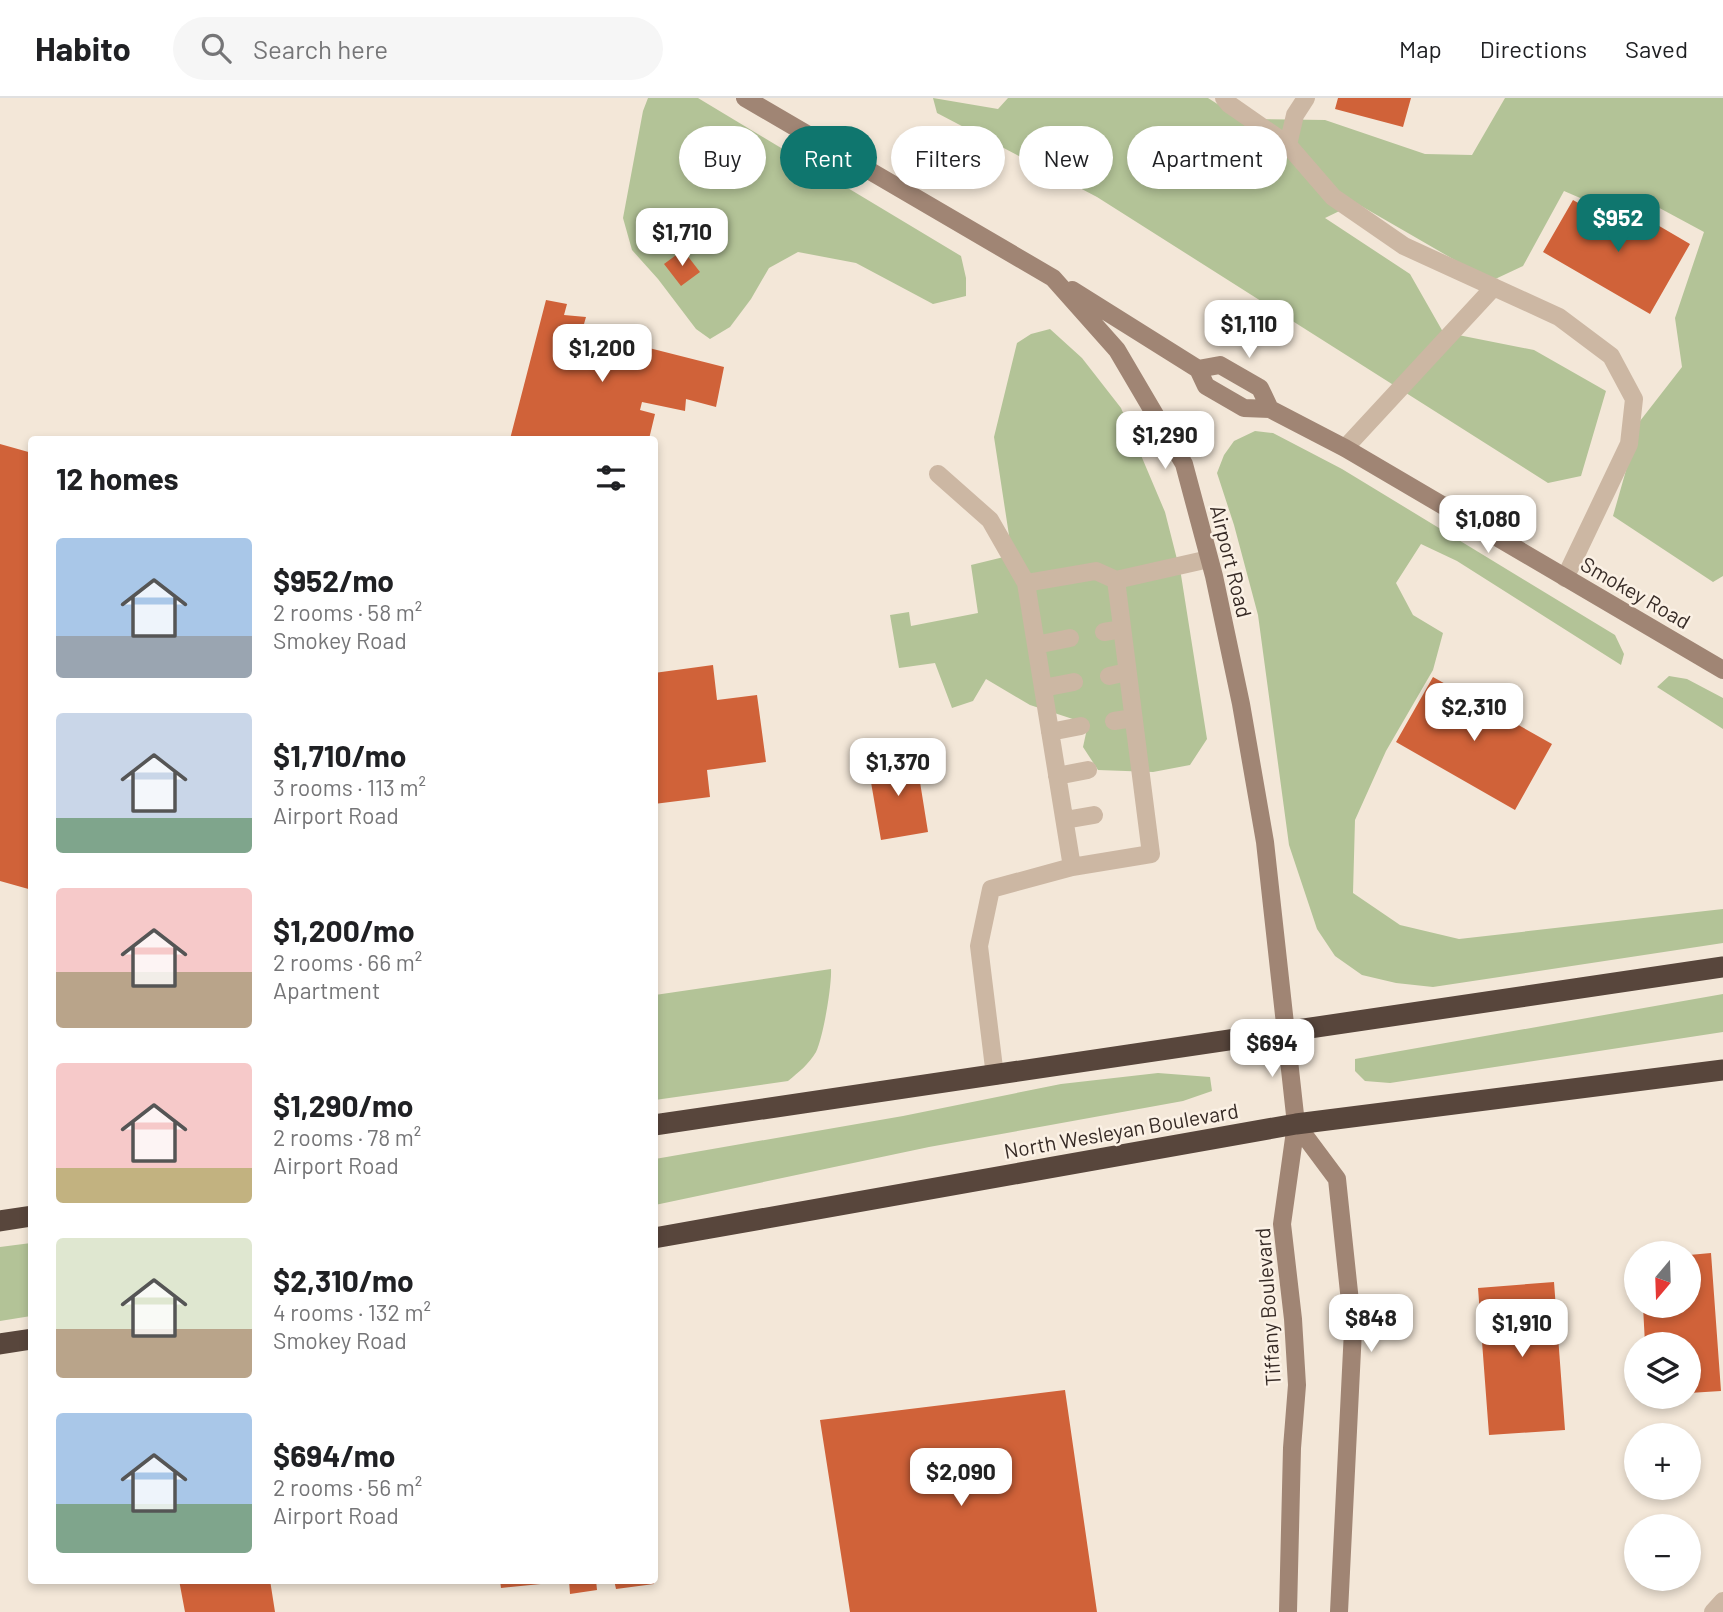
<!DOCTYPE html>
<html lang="en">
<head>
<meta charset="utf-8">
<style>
	body { margin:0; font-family:Barlow,sans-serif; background:#f6f6f6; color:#202124; height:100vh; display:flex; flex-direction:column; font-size:26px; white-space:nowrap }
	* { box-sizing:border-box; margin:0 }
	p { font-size:23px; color:#757577 }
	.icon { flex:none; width:38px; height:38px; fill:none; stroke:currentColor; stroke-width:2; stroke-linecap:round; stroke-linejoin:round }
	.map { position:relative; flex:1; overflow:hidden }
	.sheet { position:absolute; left:28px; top:338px; width:630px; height:1148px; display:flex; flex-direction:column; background:#fff; border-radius:7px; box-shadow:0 4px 10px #0003 }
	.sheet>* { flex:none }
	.banner { position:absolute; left:679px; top:28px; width:665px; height:63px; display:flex; gap:14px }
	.needle { width:46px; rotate:199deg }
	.fabs { position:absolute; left:1624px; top:1143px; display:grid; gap:14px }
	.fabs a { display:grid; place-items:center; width:77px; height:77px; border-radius:50%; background:#fff; box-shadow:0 4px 10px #0003; font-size:35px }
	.price { position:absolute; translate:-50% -60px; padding:0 16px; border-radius:14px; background:#fff; color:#222; font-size:23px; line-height:46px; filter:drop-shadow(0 2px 4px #0008) }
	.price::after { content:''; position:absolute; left:50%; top:42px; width:21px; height:16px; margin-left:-10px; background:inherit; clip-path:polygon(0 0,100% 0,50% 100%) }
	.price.current { background:#0f766e; color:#fff }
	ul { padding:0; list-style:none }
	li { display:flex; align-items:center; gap:21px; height:175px; padding:0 28px }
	li span { display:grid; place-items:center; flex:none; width:196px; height:140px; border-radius:7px; color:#555 }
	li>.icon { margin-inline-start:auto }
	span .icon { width:84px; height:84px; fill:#fffc; stroke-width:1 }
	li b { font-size:30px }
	h2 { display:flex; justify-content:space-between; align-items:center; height:84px; padding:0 28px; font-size:30px }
	.pill { padding:0 24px; border-radius:32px; background:#fff; box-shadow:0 4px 10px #0003; font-size:24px; line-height:63px }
	.pill.current { background:#0f766e; color:#fff }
	header { display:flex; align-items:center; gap:42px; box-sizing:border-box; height:98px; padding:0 35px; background:#fff; border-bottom:2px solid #e0e0e0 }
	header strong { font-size:33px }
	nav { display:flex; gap:38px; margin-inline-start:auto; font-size:24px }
	.search { width:490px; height:63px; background:#f6f6f6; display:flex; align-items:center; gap:18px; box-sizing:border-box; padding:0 24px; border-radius:38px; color:#757577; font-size:26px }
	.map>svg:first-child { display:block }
	.green { fill:#b3c397 }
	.building { fill:#d06239 }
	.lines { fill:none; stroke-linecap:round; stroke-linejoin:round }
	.lane { stroke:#ccb7a3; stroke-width:18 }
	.secondary { stroke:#a08574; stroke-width:18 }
	.highway { stroke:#58463c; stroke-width:21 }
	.labels { text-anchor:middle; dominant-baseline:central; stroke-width:5; stroke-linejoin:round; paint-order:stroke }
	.street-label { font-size:21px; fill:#372b26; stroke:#fbf1e5 }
</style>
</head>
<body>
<header>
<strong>Habito</strong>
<div class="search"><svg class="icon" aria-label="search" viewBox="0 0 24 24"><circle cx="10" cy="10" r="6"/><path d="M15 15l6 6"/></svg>Search here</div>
<nav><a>Map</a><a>Directions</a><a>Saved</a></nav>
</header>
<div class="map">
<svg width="1723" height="1514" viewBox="0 0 1723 1514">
	<rect width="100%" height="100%" fill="#f3e7d8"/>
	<path class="green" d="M648,0H698L961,158L966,180V198L933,206L856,165L798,154L769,170L751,201L730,229L710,241L696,231L658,181L632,152L623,120L643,13Z
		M933,0L998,11L1008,0H1208L1241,21L1325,22L1425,56L1472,57L1505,0H1723V478L1713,484L1613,418L1640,323L1682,269L1675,220L1704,134L1639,99L1622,118L1564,93L1523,168L1491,183L1356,105L1325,120L1410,176L1443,234L1534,252L1606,293L1581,378L1548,385L1097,99L937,15Z
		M1050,231L1082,260L1121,310L1165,414L1181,477L1207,641L1190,667L1153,674L1098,672L1083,649L1088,626L1030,607L986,581L973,603L952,610L935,565L899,570L890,517L909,514L911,528L978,515L971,467L1012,457L994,339L1017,245L1031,236Z
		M1255,333L1273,335L1342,371L1615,537L1624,556L1621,567L1457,463L1421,446L1396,485L1413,517L1443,535L1433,572L1386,653L1355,722L1353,795L1400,827L1459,841L1723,811V845L1433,889L1396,885L1362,877L1335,858L1317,831L1289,747L1258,517L1234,427L1217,375L1224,357L1234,343Z
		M1669,578L1687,581L1723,600V631L1657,589Z
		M831,871C832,887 823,940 816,954C809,966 799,974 788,983L655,1002V897Z
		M1723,896V934L1390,985L1365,983L1355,973V961Z
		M1158,975L1210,979L1212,993L1183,1003L929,1049L655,1107V1061L903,1018L1061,986Z
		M31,1145V1218L0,1223V1149Z"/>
	<path class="building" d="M1338,0H1411L1403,29L1335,11Z
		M1573,102L1627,133L1637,115L1690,146L1650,216L1543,154Z
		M683,152L700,174L681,188L664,166Z
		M546,202L567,206L564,217L586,219L582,233L724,269L716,309L686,301L685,313L642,304L640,312L655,316L649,341H510Z
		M0,346L32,355V792L0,783Z
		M713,567L717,602L757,597L766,664L707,672L710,699L654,706V575Z
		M1433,579L1552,646L1515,712L1396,644Z
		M916,659L928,734L881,742L868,667Z
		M1711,1155L1721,1293L1689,1295V1246H1645L1643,1208H1689V1157Z
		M1554,1184L1565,1332L1489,1337L1478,1190Z
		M1065,1292L1097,1514H850L820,1322Z
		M179,1482H270L275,1514H185Z
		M500,1482H560L561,1484L501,1490Z
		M569,1482H596L597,1492L570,1496Z
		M614,1482H653L654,1486L616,1491Z"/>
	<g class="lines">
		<path class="lane" d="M1224,0L1229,6L1288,47
			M1306,0L1295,17L1288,47L1333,99L1404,148L1559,219L1611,258L1634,301L1629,346L1565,480
			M1345,350L1494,189
			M938,376L990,422L1026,485
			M1116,482L1151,756L1072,769L1026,485L1096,473L1116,482L1209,461
			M1104,534L1122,531
			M1036,547L1070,540
			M1109,578L1127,574
			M1043,590L1074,584
			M1114,623L1133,620
			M1050,634L1081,628
			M1057,678L1088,672
			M1065,722L1094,717
			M995,978L979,848L991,791L1072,769
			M1713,1514L1723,1503"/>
		<path class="secondary" d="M745,0L1053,180L1117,252L1184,366L1214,478L1241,606L1265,744L1296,1026L1282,1126L1293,1221L1297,1287L1292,1350L1288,1514
			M1072,192L1198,271L1206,288L1244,310L1270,311L1345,350L1723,572
			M1198,271L1220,267L1260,290L1270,311
			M1296,1026L1337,1081L1353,1232L1339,1514"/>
		<path class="highway" d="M654,1027L1723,869
			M0,1123L32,1118
			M654,1140L1296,1026L1723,972
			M0,1246L32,1241"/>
	</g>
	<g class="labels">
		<g class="street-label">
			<text transform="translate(1232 463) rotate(76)">Airport Road</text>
			<text transform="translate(1636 494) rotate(30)">Smokey Road</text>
			<text transform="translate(1121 1032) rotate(-10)">North Wesleyan Boulevard</text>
			<text transform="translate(1267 1209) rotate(-94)">Tiffany Boulevard</text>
		</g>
	</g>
</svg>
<div class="fabs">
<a><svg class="needle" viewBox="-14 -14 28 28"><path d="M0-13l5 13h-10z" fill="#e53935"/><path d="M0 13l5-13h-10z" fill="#757577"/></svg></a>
<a><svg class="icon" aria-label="layers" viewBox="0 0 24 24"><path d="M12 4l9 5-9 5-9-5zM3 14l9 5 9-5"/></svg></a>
<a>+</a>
<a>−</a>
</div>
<b class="price current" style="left:1618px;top:156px">$952</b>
<b class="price" style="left:682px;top:170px">$1,710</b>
<b class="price" style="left:1249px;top:262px">$1,110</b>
<b class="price" style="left:602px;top:286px">$1,200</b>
<b class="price" style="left:1165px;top:373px">$1,290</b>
<b class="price" style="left:1488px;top:457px">$1,080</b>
<b class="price" style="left:1474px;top:645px">$2,310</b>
<b class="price" style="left:898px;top:700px">$1,370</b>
<b class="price" style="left:1272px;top:981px">$694</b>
<b class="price" style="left:1371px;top:1256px">$848</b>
<b class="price" style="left:1522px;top:1261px">$1,910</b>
<b class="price" style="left:961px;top:1410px">$2,090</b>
<div class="banner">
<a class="pill">Buy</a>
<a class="pill current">Rent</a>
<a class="pill">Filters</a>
<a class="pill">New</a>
<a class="pill">Apartment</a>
</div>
<section class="sheet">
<h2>12 homes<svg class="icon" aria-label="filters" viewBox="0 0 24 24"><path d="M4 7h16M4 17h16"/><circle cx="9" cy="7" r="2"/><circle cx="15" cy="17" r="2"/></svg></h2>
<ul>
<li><span style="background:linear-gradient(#a9c7e8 70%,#9aa5b1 0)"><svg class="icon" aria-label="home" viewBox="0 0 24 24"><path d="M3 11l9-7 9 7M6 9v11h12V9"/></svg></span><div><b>$952/mo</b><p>2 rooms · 58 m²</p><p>Smokey Road</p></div></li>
<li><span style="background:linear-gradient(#c9d6e8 75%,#7fa58c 0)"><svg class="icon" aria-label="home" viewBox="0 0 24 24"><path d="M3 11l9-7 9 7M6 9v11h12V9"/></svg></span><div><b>$1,710/mo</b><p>3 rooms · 113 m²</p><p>Airport Road</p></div></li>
<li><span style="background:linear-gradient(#f6c9c9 60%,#b9a48a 0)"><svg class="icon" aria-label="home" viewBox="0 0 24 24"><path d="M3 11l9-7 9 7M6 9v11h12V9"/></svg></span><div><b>$1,200/mo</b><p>2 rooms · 66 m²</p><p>Apartment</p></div></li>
<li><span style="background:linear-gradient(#f6c9c9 75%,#c2b280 0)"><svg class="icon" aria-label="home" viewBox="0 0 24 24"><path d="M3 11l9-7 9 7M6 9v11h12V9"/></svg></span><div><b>$1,290/mo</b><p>2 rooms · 78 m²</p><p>Airport Road</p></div></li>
<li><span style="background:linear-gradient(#dfe7d0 65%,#b9a48a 0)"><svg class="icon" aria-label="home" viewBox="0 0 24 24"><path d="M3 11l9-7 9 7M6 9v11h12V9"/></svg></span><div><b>$2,310/mo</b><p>4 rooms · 132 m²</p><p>Smokey Road</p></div></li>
<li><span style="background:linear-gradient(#a9c7e8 65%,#7fa58c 0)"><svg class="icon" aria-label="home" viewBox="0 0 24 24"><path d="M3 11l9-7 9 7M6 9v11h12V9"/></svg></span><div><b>$694/mo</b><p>2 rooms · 56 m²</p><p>Airport Road</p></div></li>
</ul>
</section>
</div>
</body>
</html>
